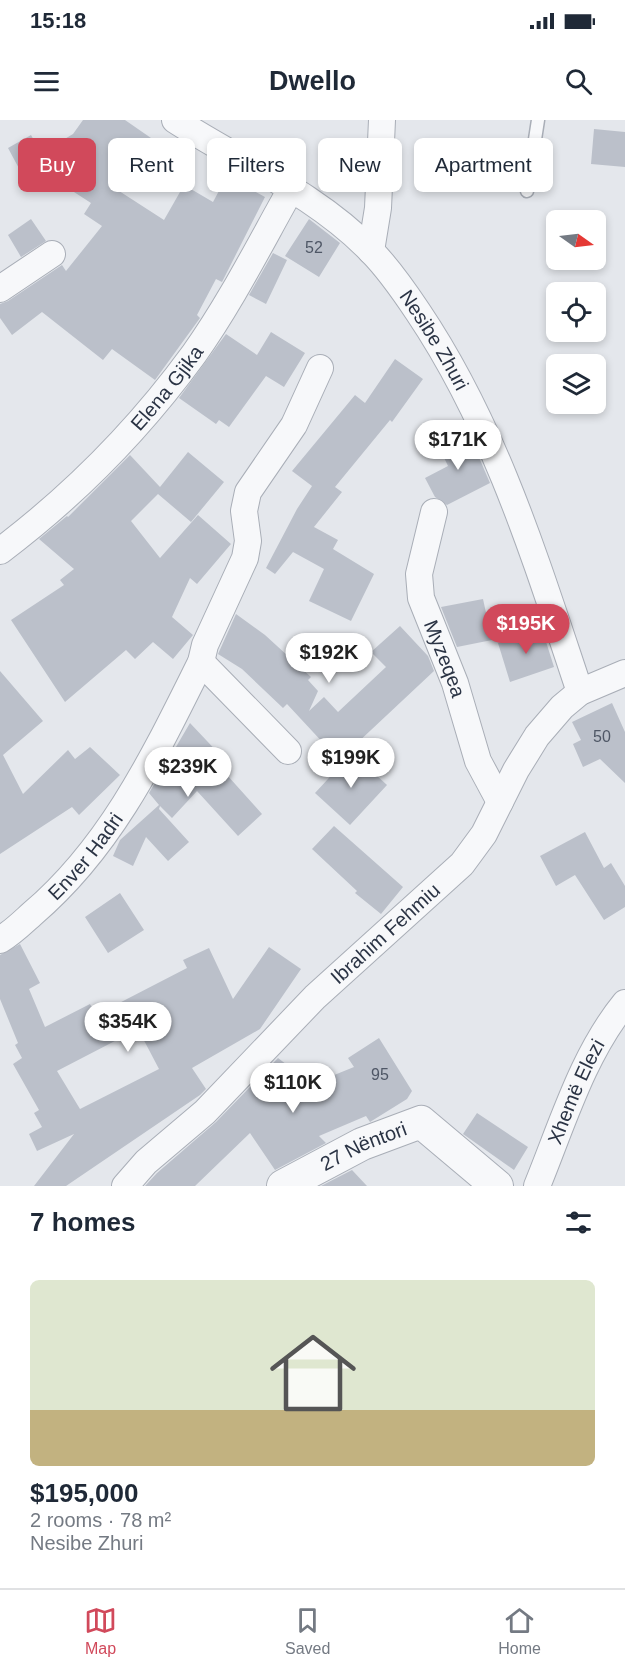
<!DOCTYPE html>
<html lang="en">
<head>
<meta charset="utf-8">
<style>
	body { margin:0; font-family:Helvetica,sans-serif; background:#f2f2f3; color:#1f2937; height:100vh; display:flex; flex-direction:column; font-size:22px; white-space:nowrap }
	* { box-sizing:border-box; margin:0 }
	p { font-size:20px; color:#747a83 }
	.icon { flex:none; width:33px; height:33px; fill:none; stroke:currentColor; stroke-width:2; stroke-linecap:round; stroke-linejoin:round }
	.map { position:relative; height:1066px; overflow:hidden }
	.side { display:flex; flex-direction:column; background:#fff; flex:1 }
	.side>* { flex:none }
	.top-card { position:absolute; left:18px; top:18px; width:590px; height:54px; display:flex; gap:12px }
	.needle { width:39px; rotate:104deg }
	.fabs { position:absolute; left:546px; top:90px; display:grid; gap:12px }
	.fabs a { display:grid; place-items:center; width:60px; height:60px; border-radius:9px; background:#fff; box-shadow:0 3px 9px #0003; font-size:30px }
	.price { position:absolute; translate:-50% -51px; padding:0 14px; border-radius:21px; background:#fff; color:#222; font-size:20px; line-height:39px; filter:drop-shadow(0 2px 3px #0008) }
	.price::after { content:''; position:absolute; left:50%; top:36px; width:18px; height:14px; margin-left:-9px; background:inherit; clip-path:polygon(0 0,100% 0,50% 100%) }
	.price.active { background:#d1495b; color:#fff }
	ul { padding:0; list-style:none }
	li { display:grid; align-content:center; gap:12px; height:318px; padding:0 30px }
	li+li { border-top:2px solid #e0e1e3 }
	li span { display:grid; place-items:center; height:186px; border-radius:9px; color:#555 }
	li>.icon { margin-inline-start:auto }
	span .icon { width:108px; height:108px; fill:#fffc; stroke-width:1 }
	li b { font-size:26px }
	h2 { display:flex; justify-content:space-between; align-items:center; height:72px; padding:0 30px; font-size:26px }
	.chip { padding:0 21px; border-radius:9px; background:#fff; box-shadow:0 3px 9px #0003; font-size:21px; line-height:54px }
	.chip.active { background:#d1495b; color:#fff }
	.status { display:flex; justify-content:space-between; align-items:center; height:42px; padding:0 30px; background:#fff; direction:ltr }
	.status svg { height:16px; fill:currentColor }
	header { display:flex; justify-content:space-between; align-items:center; height:78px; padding:0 30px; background:#fff; font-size:27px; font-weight:700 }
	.tabs { display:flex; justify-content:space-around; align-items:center; height:84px; border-top:2px solid #e0e1e3; background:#fff; font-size:16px; color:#747a83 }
	.tabs a { display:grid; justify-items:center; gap:3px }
	.tabs .active { color:#d1495b }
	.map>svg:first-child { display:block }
	.building { fill:#bbc0ca; fill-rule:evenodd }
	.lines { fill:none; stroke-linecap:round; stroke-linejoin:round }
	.service-casing { stroke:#a9aeb7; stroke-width:15 }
	.minor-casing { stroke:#a9aeb7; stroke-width:28 }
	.tertiary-casing { stroke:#a9aeb7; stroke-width:34 }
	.service { stroke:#f7f8fa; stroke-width:12 }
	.minor { stroke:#f7f8fa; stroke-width:26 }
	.tertiary { stroke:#f7f8fa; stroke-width:32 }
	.labels { text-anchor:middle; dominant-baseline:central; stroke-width:5; stroke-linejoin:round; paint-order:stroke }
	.number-label { font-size:16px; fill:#4f5766 }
	.street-label { font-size:20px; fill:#2b3445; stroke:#f4f6f9 }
</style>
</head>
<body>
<div class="status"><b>15:18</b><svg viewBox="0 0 49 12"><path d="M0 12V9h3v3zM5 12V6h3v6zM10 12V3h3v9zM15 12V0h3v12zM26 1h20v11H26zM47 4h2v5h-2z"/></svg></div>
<header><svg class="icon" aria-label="menu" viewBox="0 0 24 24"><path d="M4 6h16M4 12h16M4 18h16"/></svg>Dwello<svg class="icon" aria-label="search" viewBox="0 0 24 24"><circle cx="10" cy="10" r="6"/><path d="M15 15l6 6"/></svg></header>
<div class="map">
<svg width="625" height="1066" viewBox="0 0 625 1066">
	<rect width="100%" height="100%" fill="#e4e7ec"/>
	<path class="building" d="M83,0H125L151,18L116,69L164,100L184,65L213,82L227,56L265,77L222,162L216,159L197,195L200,198L155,260L112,229L103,240L42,192L12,215L0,198V184L8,181L62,145L66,151L102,106L84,94L91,83L46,54L32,61L22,54L8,28L31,15L41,33L73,14Z
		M594,9L625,12V47L591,44Z
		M31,99L46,121L21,137L8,115Z
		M309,99L340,123L319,157L285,136Z
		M273,133L287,140L266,184L249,175Z
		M271,212L305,233L284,267L266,256L229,307L219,300L216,304L179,278L226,214L257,235Z
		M395,239L423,259L392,302L390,300L335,367L342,372L314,407L338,420L333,429L374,454L351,501L309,481L324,449L293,432L275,454L266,448L297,389L312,366L292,351L355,275L365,283Z
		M468,312L490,363L447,385L435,377L425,358L448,346L439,327Z
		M188,332L224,362L191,402L158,374L131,401L160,438L198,395L231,424L197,464L190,458L172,497L193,515L173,539L153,522L135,539L126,530L65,582L11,500L64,465L60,460L74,449L39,419L67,396L68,397L130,335L160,367Z
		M483,479L492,520L457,527L441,487Z
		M236,494L265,515L311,557L308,560L318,571L309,591L324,577L338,592L386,547L371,532L400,506L428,536L434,551L339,640L287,584L283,588L242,549L218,534Z
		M542,509L554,547L510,562L498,523Z
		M0,551L43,601L3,635L23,674L68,630L75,639L90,627L120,655L79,695L72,687L0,734Z
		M612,583L625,612V663L600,639L583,647L573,624L581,620L572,602Z
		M190,603L224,639L218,645L262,694L238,716L197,671L172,698L160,686L159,689L189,722L168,741L146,717L133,746L113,736L120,720L159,685L149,673Z
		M352,633L387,665L350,705L315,673Z
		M334,706L403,767L381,794L355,773L357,771L312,729Z
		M585,712L604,748L611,743L625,766V787L604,800L575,755L556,766L540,736Z
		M120,773L144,810L108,833L85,797Z
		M20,824L40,863L29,869L45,907L90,884L96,895L187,848L183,840L209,828L233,879L269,827L301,849L260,909L192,948L206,969L200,975L66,1066H34L74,1014L37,1031L29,1014L42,1007L34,993L39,990L13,944L22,938L15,925L18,923L0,879V835ZM138,909L159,949L80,989L57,951Z
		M379,918L412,971L407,979L370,1002L366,996L319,1016L326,1023L275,1050L250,1013L195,1066H145L157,1053L216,1002L278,938L312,964L354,947L348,938Z
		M477,993L528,1027L514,1050L463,1014Z
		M352,1050L367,1066H321Z"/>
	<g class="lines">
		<g class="service-casing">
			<path id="service" d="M527,71L538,0"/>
		</g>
		<g class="minor-casing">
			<g id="minor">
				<path id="s1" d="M175,0C240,42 316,74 371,131C389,149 404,171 418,192C496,308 536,441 580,572"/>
				<path d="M371,131L378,88L382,0"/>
				<path d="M0,169L52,134"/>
				<path id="s2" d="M434,392L419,454L421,478L455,563L478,641L500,682"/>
				<path id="s3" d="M0,431C73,376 140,308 194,234C231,182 260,124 291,69"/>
				<path d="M201,542L288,631"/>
				<path id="s4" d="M0,820C12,813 22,803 32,794C112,726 155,634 201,542L205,525L245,438L248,421L244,391L248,372L294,305L320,248"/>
				<path id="s5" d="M125,1066L146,1042L205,992L315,877L462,744L484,714L516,650L537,616L562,587L580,572L625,553"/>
				<path id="s6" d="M537,1066C562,1005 583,934 625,883"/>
			</g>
		</g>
		<g class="tertiary-casing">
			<g id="tertiary">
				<path id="s7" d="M283,1066L362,1024L421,1002L497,1066"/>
			</g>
		</g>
		<use href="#service" class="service"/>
		<use href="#minor" class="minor"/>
		<use href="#tertiary" class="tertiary"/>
	</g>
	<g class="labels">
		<g class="number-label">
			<text x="314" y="127">52</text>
			<text x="602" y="616">50</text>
			<text x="380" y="954">95</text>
		</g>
		<g class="street-label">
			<text stroke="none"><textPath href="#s1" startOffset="346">Nesibe Zhuri</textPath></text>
			<text stroke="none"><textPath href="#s3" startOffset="234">Elena Gjika</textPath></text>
			<text stroke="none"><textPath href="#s2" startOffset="153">Myzeqea</textPath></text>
			<text stroke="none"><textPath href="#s4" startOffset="120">Enver Hadri</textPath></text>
			<text stroke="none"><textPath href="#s5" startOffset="363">Ibrahim Fehmiu</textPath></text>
			<text stroke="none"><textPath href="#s6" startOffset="102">Xhemë Elezi</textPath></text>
			<text stroke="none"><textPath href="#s7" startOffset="90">27 Nëntori</textPath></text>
		</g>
	</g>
</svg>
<div class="fabs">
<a><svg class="needle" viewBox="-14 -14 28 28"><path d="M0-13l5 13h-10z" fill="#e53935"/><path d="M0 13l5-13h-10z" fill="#747a83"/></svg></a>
<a><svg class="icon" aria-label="locate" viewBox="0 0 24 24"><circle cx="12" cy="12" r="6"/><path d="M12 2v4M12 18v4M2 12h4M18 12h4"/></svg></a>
<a><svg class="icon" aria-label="layers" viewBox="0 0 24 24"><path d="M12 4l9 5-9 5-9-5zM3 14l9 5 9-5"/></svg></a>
</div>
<b class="price" style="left:458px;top:351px">$171K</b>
<b class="price active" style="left:526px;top:535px">$195K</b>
<b class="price" style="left:329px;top:564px">$192K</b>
<b class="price" style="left:351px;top:669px">$199K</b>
<b class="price" style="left:188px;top:678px">$239K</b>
<b class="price" style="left:128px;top:933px">$354K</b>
<b class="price" style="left:293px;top:994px">$110K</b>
<div class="top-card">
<a class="chip active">Buy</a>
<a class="chip">Rent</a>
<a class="chip">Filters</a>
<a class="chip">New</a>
<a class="chip">Apartment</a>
</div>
</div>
<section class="side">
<h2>7 homes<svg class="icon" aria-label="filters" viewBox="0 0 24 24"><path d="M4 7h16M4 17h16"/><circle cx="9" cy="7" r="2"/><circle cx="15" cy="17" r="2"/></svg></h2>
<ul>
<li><span style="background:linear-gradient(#dfe7d0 70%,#c2b280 0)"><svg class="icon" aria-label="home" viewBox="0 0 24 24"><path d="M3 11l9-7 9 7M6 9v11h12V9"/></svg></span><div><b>$195,000</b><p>2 rooms · 78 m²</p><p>Nesibe Zhuri</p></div></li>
</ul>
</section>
<nav class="tabs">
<a class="active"><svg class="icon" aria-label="map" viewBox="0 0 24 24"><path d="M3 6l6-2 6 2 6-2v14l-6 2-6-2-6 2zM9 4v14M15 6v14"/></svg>Map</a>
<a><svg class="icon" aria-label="saved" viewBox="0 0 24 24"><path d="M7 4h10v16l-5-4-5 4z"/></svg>Saved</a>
<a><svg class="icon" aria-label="home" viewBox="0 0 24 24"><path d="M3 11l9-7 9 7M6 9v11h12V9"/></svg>Home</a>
</nav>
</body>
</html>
